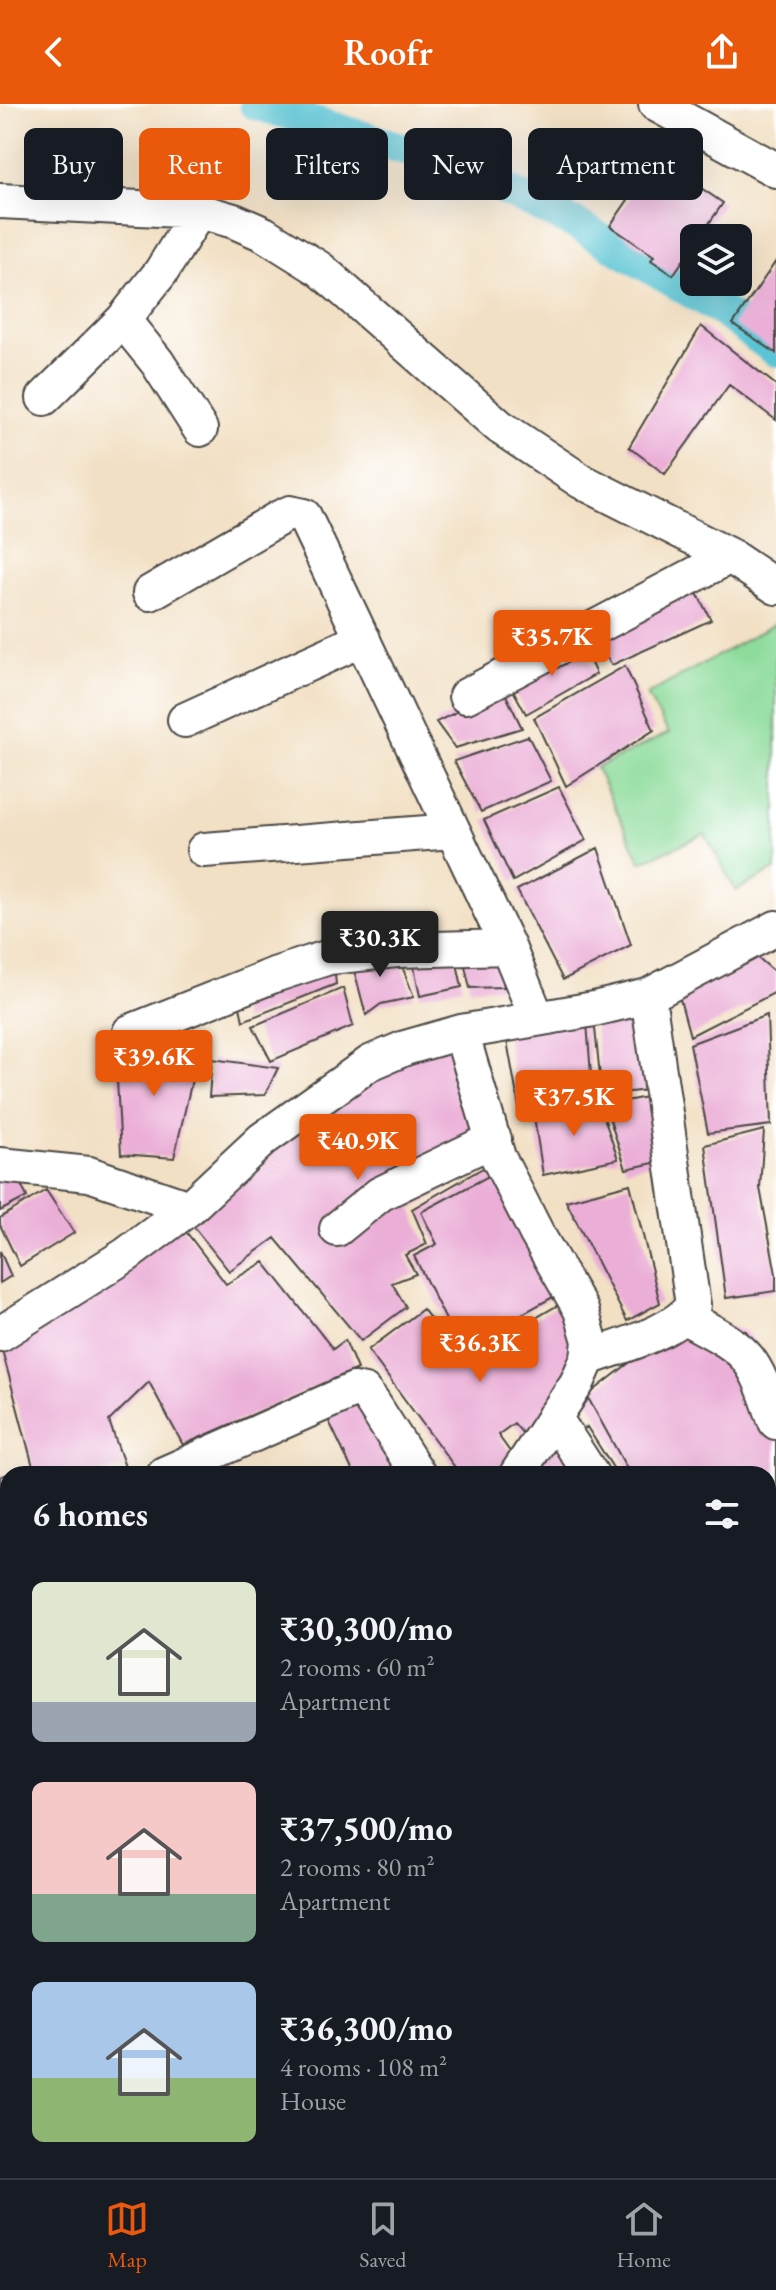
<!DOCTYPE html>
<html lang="en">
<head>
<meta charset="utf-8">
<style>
	body { margin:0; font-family:"EB Garamond",serif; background:#242831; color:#f1f3f6; height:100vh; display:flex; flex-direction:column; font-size:30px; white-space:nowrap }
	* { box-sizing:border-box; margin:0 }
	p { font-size:26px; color:#9ea1a6 }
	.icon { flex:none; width:44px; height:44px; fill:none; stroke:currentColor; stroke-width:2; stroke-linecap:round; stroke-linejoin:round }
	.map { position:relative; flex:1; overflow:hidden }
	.sheet { position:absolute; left:0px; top:1362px; width:776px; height:712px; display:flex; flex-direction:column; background:#171b24; border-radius:24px 24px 0 0; box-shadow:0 8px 32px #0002 }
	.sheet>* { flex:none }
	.guide { position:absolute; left:24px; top:24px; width:728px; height:72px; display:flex; gap:16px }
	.tools { position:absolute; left:680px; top:120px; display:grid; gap:16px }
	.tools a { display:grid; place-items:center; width:72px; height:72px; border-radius:12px; background:#171b24; box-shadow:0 8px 32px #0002; font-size:40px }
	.price { position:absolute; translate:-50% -68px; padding:0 18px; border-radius:8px; background:#ea580c; color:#fff; font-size:26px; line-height:52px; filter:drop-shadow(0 2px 4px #0008) }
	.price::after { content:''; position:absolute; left:50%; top:48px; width:24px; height:18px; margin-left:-12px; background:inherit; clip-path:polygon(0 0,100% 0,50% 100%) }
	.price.current { background:#222; color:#fff }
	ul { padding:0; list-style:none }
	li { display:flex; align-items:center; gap:24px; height:200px; padding:0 32px }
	li span { display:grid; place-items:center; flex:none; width:224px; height:160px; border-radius:12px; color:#555 }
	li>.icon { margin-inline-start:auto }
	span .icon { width:96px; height:96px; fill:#fffc; stroke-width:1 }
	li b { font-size:34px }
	h2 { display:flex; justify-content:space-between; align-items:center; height:96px; padding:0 32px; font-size:34px }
	.tag { padding:0 28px; border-radius:12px; background:#171b24; box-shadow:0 8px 32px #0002; font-size:28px; line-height:72px }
	.tag.current { background:#ea580c; color:#fff }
	header { display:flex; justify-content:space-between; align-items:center; height:104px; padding:0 32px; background:#ea580c; color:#fff; font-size:36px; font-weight:600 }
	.menu { display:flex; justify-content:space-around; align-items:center; height:112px; border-top:2px solid #363941; background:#171b24; font-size:22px; color:#9ea1a6 }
	.menu a { display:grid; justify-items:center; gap:4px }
	.menu .current { color:#ea580c }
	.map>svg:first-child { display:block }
	.green { fill:#8ddc9b; stroke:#5c8463; stroke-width:2 }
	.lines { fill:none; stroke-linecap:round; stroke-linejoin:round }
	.canal { stroke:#5ac4d4; stroke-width:32 }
	.building { fill:#ebaed7 }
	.minor-casing { stroke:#494642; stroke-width:38 }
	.minor { stroke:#fff; stroke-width:34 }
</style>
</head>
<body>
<header><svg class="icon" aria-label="back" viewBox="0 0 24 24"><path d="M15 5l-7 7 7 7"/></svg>Roofr<svg class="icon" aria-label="share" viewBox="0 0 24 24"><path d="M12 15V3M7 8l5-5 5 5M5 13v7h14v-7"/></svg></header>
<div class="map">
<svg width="776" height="2074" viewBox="0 0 776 2074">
	<rect width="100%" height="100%" fill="#fff"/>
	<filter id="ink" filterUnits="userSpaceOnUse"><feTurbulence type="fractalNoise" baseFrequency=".0125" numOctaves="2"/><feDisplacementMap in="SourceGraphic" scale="16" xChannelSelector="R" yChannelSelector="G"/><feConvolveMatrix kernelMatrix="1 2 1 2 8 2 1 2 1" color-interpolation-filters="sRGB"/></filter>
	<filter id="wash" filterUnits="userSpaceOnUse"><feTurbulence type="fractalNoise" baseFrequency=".006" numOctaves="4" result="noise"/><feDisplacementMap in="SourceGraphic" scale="32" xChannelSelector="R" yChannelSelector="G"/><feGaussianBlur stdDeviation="1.8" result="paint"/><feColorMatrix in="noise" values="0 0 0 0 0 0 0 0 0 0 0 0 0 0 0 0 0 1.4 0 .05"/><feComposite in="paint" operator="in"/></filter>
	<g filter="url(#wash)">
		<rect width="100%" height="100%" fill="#f2e0c4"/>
		<path class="green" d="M776,519V765L736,787L705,730L641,758L596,664L669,629L647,591Z"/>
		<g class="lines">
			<path class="canal" d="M255,0L447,58L576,120L719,205L776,247"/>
		</g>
		<g id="blocks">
			<path class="building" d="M657,54L723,99L699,134H694V141L673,171L651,156L654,152L610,122Z
				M776,157V249L733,220Z
				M701,222L776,281V316L729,281L665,370L629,343Z
				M689,474L711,516L612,561L590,528Z
				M581,538L596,570L526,610L508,577Z
				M625,562L654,626L566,682L534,614Z
				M503,585L522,624L455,644L436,618Z
				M528,632L551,677L481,708L454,657Z
				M559,683L586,736L513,777L484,716Z
				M598,744L631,841L563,876L517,786Z
				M454,845L462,883L420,892L411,849Z
				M749,846L776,869V888L690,932L678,888Z
				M349,847L397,849L414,893L381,900L366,911Z
				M498,848L504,883L470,884L462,849Z
				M333,854L336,880L243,917L238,894Z
				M343,884L353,922L271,957L253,922Z
				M641,899L648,986L602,991L594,915Z
				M586,906L592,984L520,1009L505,926Z
				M767,911L771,1021L708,1029L690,940Z
				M460,926L488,1061L412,1105L427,1140L405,1151L416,1170L392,1179L406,1203L361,1237L275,1134L229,1167L189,1117L349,978Z
				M200,941L174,1054L121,1050L117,976L126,945Z
				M212,955L278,964L265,991L209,993Z
				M657,991L663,1057L626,1065L605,1001Z
				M597,993L618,1055L543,1071L534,1013Z
				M764,1026L760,1084L776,1170V1187L726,1194L705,1041Z
				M496,1068L564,1187L460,1244L414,1152L437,1140L421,1108Z
				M17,1072L27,1093L0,1107V1076Z
				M630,1080L660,1199L627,1217L566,1097Z
				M46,1086L74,1129L20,1162L0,1121V1114Z
				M181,1121L226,1180L264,1158L333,1245L345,1236L357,1265L183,1341L149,1278L109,1317L125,1363L95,1370H35L1,1242Z
				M0,1147L11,1172L0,1179Z
				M567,1196L585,1232L528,1336L514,1319L498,1331L516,1356L506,1370H460L368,1246L423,1205L461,1257Z
				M689,1212L746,1227L776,1274V1473L768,1474V1370H630L587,1292Z
				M377,1281L439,1370H354L326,1311Z
				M587,1323L617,1370H530L536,1356Z
				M8,1370V1428L0,1432V1373Z
				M768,1511H776V1585H768Z
				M8,1548V1815L0,1819V1605L6,1602L0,1592V1552Z"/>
		</g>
	</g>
	<g filter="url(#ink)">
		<use href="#blocks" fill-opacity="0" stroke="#494642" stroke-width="2"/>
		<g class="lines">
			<g class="minor-casing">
				<path id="minor" d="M656,0L776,66
					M0,97L199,107L234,117L264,130L320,165L500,323L581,377L730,452L776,483
					M123,216L157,258L200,325
					M44,294L123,216L161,168L199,107
					M150,489L281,413L290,409L304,412L508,843
					M466,592L730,452
					M185,616L363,535
					M204,746L453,727
					M130,928L274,871L329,853L396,846L508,843L537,914
					M461,928L498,1053L537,1130L581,1206L590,1237L588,1254L577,1279L517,1370
					M0,1061L89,1070L189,1104
					M337,1125L380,1090L494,1035
					M685,1213C705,1225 734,1237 748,1255C762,1273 768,1298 776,1318
					M0,1230L126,1151L189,1104L263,1035L370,959L405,944L461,928L594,905L648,892L776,824
					M588,1254C619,1242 675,1229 693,1201L648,892
					M554,1313L591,1370
					M164,1370L354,1286L364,1288L372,1298L418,1370
					M0,1405L8,1406
					M768,1504H776
					M768,1620L776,1619"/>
			</g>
			<use href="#minor" class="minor"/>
		</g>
	</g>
</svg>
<div class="tools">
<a><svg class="icon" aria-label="layers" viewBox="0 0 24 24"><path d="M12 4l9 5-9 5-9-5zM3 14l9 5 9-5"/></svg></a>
</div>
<b class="price" style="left:552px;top:574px">₹35.7K</b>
<b class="price current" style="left:380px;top:875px">₹30.3K</b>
<b class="price" style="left:154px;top:994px">₹39.6K</b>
<b class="price" style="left:574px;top:1034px">₹37.5K</b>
<b class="price" style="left:358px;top:1078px">₹40.9K</b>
<b class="price" style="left:480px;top:1280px">₹36.3K</b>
<div class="guide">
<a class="tag">Buy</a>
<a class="tag current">Rent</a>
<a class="tag">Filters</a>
<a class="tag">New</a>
<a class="tag">Apartment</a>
</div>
<section class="sheet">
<h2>6 homes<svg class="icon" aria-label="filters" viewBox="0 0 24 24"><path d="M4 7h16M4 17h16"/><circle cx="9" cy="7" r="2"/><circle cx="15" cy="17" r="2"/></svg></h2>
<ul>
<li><span style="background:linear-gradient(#dfe7d0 75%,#9aa5b1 0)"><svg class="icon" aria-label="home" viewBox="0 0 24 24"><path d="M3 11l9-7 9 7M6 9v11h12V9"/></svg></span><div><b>₹30,300/mo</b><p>2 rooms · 60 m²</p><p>Apartment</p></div></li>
<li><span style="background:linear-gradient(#f6c9c9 70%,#7fa58c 0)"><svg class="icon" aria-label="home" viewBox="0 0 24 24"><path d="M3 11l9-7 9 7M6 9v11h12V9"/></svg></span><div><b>₹37,500/mo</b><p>2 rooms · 80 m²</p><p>Apartment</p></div></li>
<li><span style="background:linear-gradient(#a9c7e8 60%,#8fb573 0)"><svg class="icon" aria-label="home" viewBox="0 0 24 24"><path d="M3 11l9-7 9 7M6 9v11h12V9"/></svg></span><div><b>₹36,300/mo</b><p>4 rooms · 108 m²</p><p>House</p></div></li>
</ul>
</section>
</div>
<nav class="menu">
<a class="current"><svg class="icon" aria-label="map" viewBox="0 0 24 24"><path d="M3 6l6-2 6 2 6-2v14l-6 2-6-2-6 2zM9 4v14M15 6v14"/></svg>Map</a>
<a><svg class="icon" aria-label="saved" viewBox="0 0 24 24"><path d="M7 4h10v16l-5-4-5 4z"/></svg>Saved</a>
<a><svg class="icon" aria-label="home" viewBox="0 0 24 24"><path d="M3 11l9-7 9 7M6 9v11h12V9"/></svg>Home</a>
</nav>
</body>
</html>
